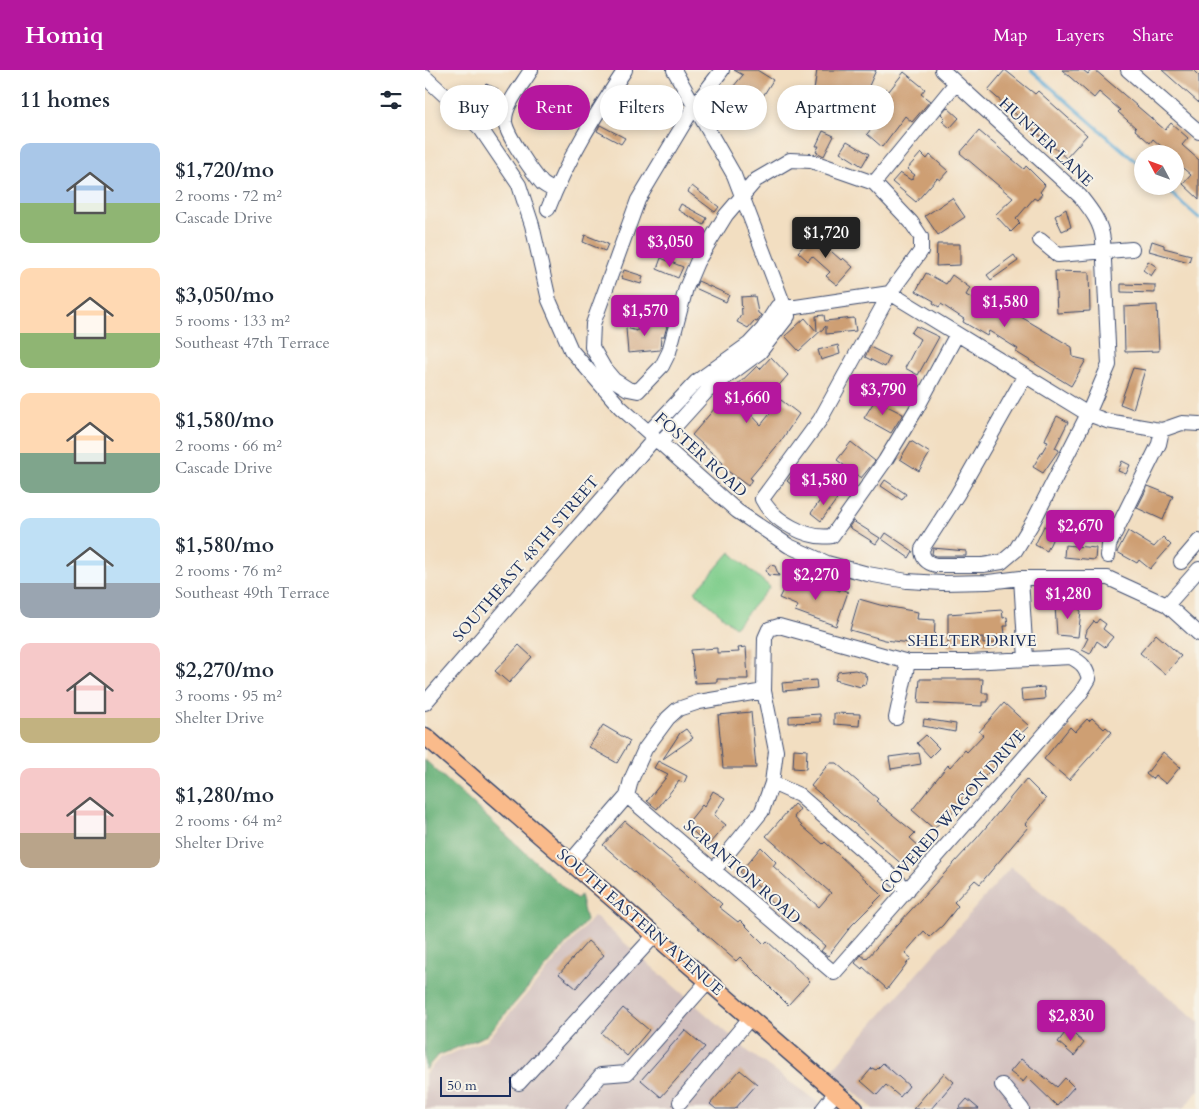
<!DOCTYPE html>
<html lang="en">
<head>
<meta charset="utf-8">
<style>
	body { margin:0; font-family:Cardo,serif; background:#f6f6f7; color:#1f2937; height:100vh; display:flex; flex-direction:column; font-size:19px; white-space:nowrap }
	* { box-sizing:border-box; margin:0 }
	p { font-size:16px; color:#747a83 }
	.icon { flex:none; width:28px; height:28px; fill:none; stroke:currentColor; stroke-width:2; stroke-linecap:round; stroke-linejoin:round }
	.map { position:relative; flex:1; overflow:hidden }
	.drawer { display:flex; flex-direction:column; background:#fff; width:425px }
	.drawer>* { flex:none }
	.hud { position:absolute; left:15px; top:15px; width:475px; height:45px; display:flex; gap:10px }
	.needle { width:32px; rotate:311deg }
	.fabs { position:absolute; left:709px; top:75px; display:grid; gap:10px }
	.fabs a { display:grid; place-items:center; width:50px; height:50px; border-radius:50%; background:#fff; box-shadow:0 2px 8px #0003; font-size:25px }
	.scale { position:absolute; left:15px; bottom:12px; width:71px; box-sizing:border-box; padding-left:5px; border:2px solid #1b2f5e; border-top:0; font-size:14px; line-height:18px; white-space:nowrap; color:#1b2f5e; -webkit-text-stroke:4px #f7f3e8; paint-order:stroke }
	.price { position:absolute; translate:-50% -42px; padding:0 11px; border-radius:5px; background:#b5179e; color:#fff; font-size:16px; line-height:32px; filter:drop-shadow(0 1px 2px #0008) }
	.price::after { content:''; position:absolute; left:50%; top:30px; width:15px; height:11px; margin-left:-8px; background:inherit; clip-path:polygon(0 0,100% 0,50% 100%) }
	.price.on { background:#222; color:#fff }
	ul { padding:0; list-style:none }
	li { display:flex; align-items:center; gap:15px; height:125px; padding:0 20px }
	li span { display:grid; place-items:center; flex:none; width:140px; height:100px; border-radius:10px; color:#555 }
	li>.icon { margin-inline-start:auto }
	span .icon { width:60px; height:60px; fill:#fffc; stroke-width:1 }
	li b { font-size:21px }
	h2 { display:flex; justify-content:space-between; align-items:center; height:60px; padding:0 20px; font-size:21px }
	.pill { padding:0 18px; border-radius:22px; background:#fff; box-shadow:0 2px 8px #0003; font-size:18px; line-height:45px }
	.pill.on { background:#b5179e; color:#fff }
	header { display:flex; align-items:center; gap:30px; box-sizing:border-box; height:70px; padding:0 25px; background:#b5179e; color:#fff }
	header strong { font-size:24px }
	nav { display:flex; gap:28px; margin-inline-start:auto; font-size:18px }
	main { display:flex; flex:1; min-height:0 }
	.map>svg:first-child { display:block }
	.industrial { fill:#d1bfbd }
	.green { fill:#81ce8d; stroke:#4e7e76 }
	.forest { fill:#68b178; stroke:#42706b }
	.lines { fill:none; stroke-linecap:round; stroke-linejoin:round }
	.stream { stroke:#5ba8d4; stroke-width:3 }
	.building { fill:#ce9f73 }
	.minor-casing { stroke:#3b496d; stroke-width:16 }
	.major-casing { stroke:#3b496d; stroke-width:19 }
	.minor { stroke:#fff; stroke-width:14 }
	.major { stroke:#fabb8b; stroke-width:16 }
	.labels { text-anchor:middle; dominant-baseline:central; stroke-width:4; stroke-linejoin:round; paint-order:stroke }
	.street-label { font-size:16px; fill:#1b2f5e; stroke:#f7f3e8 }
</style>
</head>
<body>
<header>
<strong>Homiq</strong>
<nav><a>Map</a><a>Layers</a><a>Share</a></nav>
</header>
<main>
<section class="drawer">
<h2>11 homes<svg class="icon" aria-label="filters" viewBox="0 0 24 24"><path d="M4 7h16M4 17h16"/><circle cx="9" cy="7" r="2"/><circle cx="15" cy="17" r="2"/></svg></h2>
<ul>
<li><span style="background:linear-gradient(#a9c7e8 60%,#8fb573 0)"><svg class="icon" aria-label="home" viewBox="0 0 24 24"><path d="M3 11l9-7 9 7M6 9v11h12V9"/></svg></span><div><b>$1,720/mo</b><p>2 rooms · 72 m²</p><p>Cascade Drive</p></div></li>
<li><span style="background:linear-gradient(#ffd9b3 65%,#8fb573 0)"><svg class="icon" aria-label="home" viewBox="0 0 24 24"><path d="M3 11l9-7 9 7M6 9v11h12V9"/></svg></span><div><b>$3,050/mo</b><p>5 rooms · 133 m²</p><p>Southeast 47th Terrace</p></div></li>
<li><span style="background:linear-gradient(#ffd9b3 60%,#7fa58c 0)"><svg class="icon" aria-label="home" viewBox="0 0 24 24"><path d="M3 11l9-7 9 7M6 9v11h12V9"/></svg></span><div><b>$1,580/mo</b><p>2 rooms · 66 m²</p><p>Cascade Drive</p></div></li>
<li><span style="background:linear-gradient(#bfe0f5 65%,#9aa5b1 0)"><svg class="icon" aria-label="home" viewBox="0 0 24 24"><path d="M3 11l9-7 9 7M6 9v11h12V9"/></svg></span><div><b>$1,580/mo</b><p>2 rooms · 76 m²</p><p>Southeast 49th Terrace</p></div></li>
<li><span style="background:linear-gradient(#f6c9c9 75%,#c2b280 0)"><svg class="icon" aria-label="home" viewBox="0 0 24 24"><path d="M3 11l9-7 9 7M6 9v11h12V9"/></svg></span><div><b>$2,270/mo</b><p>3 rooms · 95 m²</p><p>Shelter Drive</p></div></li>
<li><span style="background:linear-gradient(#f6c9c9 65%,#b9a48a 0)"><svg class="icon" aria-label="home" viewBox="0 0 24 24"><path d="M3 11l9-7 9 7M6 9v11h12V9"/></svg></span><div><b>$1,280/mo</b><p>2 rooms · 64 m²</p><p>Shelter Drive</p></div></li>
</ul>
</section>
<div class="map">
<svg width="774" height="1039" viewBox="0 0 774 1039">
	<rect width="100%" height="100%" fill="#f7f3e8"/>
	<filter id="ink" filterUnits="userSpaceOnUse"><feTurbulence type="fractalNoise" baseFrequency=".02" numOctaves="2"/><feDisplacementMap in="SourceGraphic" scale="10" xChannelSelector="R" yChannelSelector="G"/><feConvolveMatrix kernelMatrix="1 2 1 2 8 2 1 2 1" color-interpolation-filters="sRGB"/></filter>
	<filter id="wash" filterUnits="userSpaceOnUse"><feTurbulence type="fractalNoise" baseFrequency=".0096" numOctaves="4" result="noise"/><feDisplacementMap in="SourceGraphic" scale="20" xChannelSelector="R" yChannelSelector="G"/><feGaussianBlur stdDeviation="1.12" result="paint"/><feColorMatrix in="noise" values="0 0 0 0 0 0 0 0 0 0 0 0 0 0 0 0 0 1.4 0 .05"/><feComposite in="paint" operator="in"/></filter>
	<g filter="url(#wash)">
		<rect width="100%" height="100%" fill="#f2dec1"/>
		<path class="industrial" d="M586,797L774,952V1020L758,1039H448L406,1001Z
			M169,846L324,982L402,1039H0V1004L15,988L63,969Z"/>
		<path class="green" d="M305,482L345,517L310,557L270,522Z"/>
		<path class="forest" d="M0,690L152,830L155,825L161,851L62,965L12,986L0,1000Z"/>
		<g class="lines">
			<path class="stream" d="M606,0L718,98
				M738,116L774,148"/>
		</g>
		<g id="blocks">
			<path class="building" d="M309,0H332L348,10L335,31L333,29L310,55L292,36L318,5Z
				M392,0H451L439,27L424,21L422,26L389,20Z
				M580,0L610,24L613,21L662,65L641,88L563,20Z
				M637,0H658L663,4L666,0H670L740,60L746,53L754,60L763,68L757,75L774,90V129L758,114L766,105L753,94L750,95V84H745L728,69L725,73L710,60L711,58L693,42L695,40L674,22L669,28Z
				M737,0H768L774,6V33Z
				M479,2L500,19L496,24L505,31L487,52L480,46L457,77L442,64L455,48L446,40L455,30L453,28L461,18L464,21Z
				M61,14L73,19L66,28L56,21Z
				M522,37L534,48L525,58L517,51L520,48L516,44Z
				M175,55L200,68L196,74L172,61Z
				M398,61L409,66L399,86L391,82L394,76H391Z
				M554,61L599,99L601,96L620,115L615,122L617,124L612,130L609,128L591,149L595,153L586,162L570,145L588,128L535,83Z
				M422,71L444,84L437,96L415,82Z
				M496,83L502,89L505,85L523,101L515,110L512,108L491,132L467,112L475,103L486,110L490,105L482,99Z
				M267,116L294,137L290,142L263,122Z
				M527,128L540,147L513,165L500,146Z
				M256,134L282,148L279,155L253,140Z
				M641,139L646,157L637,161L630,146Z
				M390,163L400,172L398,174L416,190L418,188L428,197L412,215L401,206L405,202L387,186L383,191L373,182Z
				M160,165L183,174L180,181L158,172Z
				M727,171L739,175V178L766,185L764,192L724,181Z
				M512,174H535V195L511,196Z
				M589,185L593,191L566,210L562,205Z
				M236,188L258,197L253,208L232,199Z
				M723,191L732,197L726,206L718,200Z
				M199,200L218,206L216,214L196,208Z
				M630,201L664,202L665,241L632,243Z
				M501,203L521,214L527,205L545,218L541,225L569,241L574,234L647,277L648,287L661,290L646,316L591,282L593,279L564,261L562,266L538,252L539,249L516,234L514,237L508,233L509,231L491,221Z
				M273,211L304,225L301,232L270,218Z
				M696,214L730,215V223L696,222Z
				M330,226L333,243L336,245L332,252L329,251L323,258L312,252L316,245L317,246L316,227Z
				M732,235L734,281L700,282L699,237Z
				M399,245L400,251L429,248L431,261L401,264V256L374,281L360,266L380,248L392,262L391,246Z
				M215,250L242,256L239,267H236L235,280L203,283L201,258L212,261Z
				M491,256L514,267L493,305L480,298L495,269L486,263Z
				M413,275L415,284L396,290L393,280Z
				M445,277L465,287L460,297L440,287Z
				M346,287L363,305L343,328L340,326L323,341L336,355L356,330L374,344L356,371L325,408L327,409L323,416L296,396L298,393L267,365L296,331L332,296L335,299Z
				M708,298L720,300L708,339L695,334Z
				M450,330L478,344L466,363L439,348Z
				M632,346L643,352L630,378L634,380L618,403L608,397L623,372L620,371L621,367Z
				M486,371L505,383L494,401L475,389Z
				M426,372L450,391L436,408L412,390Z
				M697,391L705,395L701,404L693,401Z
				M370,401L389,416L381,426L362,411Z
				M460,410L481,424L477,430L456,416Z
				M723,416L748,426L738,450L712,438Z
				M402,421L412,429L396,451L386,443Z
				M428,451L455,468L451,474L424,457Z
				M619,456L631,461L622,481L610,475Z
				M703,461L729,477L738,467L746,475L725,499L714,490L712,493L692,482Z
				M461,463L488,481L484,488L457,469Z
				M640,475L671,478L670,490L639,487Z
				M508,478L541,481V486H511L507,484Z
				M345,495L350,496L354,506L343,505L341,500Z
				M363,510L380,518L384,510L415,521L416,519L423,522L411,556L370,541L373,536L354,528Z
				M434,529L455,535L493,542L492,549L510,550L509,576L460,570L425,560Z
				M647,534L656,541L653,567L632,565L630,536Z
				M577,540L578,548L582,547L583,556H579L581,572L558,574V567L531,570V577H523V544Z
				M674,549L681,554L678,559L688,567L680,577L672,571L665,584L657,580L663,568L660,567L662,560L669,551L671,553Z
				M731,564L756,586L740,604L715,583Z
				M94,575L107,587L84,613L70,601Z
				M321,577L323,609H292V612L270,613L266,580L292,578V583L314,582L313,578Z
				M430,600L440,603V606L442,607L440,615L437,614L436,617L410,610L413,602Z
				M495,609H558L557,623H563V632H557V636L493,633Z
				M391,610L392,618L358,621L357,613Z
				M619,617L620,629L597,631L596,619Z
				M579,633L604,656L582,677L572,690L574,692L556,710L554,709L521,750L519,748L509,759L487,740L523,695L525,697L540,680L542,682L558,665L554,662Z
				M326,642L331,698H298L293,645Z
				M409,643L435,644L434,656L409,654Z
				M395,644V652L364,653V646Z
				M667,648L679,659L681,657L687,662L644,710L619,689L645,657L650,662L662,649L664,651Z
				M499,649L531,654L530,662L498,656Z
				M178,655L205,671L192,693L164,677Z
				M261,659L268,668L238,689L255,663Z
				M501,665L514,678L505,687L492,673Z
				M369,679L382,680L381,699L368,698Z
				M738,682L755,697L741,714L730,705L727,709L721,704Z
				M494,683L496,694L466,699L464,687Z
				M233,691L262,706L259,713L254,711L232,739L222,731L243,705L229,698Z
				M404,693H411L453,729L451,731L490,763L485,768L495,777L479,796L386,716Z
				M601,709L621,729L600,754L603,757L555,814L550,810L529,832L533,836L518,855L505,867L499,861L480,883L486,888L462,919L438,897L437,899L430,893L436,885L441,889L451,878L552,768Z
				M288,721L300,728L289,745L301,755L283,775L261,755L277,735L279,737Z
				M369,734L375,739L369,747L377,756L398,774L400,772L457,825L427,855L403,886L396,881L400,876L370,850L368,852L354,840L338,825L340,822L315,802L336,777L351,792L348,796L394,837L406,823L341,766Z
				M200,751L271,811L297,834L294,837L313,852L315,850L339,874L342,871L385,911L363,935L315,887L311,891L178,775Z
				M163,871L179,885L151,918L134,904Z
				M198,938L224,960L202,986L176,963Z
				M643,959L659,973L649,986L633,972Z
				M260,960L280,977L236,1027L216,1010Z
				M596,989L632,1017L640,1008L649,1017L632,1036L602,1007L598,1012L585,1002Z
				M458,993L484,1016L475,1027L461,1015L452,1025L436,1011L447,998L451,1000Z
				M315,1000L332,1014L310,1039H291L285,1034Z
				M519,1003L529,1012L506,1039H488Z
				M542,1029L554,1039H533Z"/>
		</g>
	</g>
	<g filter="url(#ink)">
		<use href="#blocks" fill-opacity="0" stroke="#3b496d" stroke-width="1"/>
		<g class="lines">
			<g class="minor-casing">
				<path id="minor" d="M106,0C98,14 79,35 80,52C81,64 108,103 117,113C120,116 125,118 130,121
					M297,0L270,35L213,130L168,254L167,277L179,298L189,310L203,319L213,321L237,296L244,282L261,218L272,192L301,145L331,110L365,90L386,91L449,113L486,152L496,167V181L465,223L395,350L337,429C348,451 383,470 407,466L460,391L492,338L532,264
					M517,0L655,126C666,140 676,152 678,170L684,295L663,344L609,450L590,481L577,492L558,495H511C502,493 497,489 497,479L532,425L599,307
					M703,0L774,62
					M0,7L56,59L94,115L107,155L124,230L146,280L195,337L312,441L364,476L402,493L443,504L482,511L517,513L563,512L596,508H683L742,535L774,564
					M449,113L531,13
					M123,139C142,89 171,44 200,0
					M615,170L633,185L707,179
					M224,362L271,312L324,274L338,259L352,237H371L465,223L663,344L682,351L729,359L737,360L757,353L774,354
					M235,373L282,321L335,282L363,246L309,105L249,0
					M683,486L684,475L734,374L737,360
					M756,492L774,471
					M596,508L601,589
					M742,535L774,499
					M0,633L230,368
					M471,648L483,592
					M347,713L374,725L483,820
					M202,726L409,903L655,624L664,609C661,597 657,593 646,587L544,592H483L354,556L344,559L340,568L339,621L351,681L347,713L337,741L289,800
					M145,792L202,726L206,710L220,679L243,648L253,639L274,632L339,621
					M94,1013L230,865
					M577,1015L597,1039
					M255,1032L325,948
					M148,1039L176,1005L202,1003L283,911
					M398,1039L411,1022"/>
			</g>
			<g class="major-casing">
				<path id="major" d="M0,666L430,1039"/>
			</g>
			<use href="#minor" class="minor"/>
			<use href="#major" class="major"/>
		</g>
	</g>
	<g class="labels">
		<g class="street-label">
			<text transform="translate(621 72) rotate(43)">HUNTER LANE</text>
			<text transform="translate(276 385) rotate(42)">FOSTER ROAD</text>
			<text transform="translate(101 489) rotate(-49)">SOUTHEAST 48TH STREET</text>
			<text x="547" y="571">SHELTER DRIVE</text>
			<text transform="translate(528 742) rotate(-49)">COVERED WAGON DRIVE</text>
			<text transform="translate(317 802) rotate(41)">SCRANTON ROAD</text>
			<text transform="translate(215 852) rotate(41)">SOUTH EASTERN AVENUE</text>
		</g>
	</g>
</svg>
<div class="fabs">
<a><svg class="needle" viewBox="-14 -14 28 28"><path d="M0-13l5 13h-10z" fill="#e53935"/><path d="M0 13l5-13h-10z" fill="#747a83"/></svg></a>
</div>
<div class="scale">50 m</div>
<b class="price on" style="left:401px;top:189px">$1,720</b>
<b class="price" style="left:245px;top:198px">$3,050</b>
<b class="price" style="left:580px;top:258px">$1,580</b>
<b class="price" style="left:220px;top:267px">$1,570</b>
<b class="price" style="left:458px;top:346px">$3,790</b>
<b class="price" style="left:322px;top:354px">$1,660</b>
<b class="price" style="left:399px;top:436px">$1,580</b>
<b class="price" style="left:655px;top:482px">$2,670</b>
<b class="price" style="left:391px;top:531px">$2,270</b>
<b class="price" style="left:643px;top:550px">$1,280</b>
<b class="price" style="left:646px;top:972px">$2,830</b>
<div class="hud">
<a class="pill">Buy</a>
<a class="pill on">Rent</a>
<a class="pill">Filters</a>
<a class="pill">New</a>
<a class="pill">Apartment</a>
</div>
</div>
</main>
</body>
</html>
